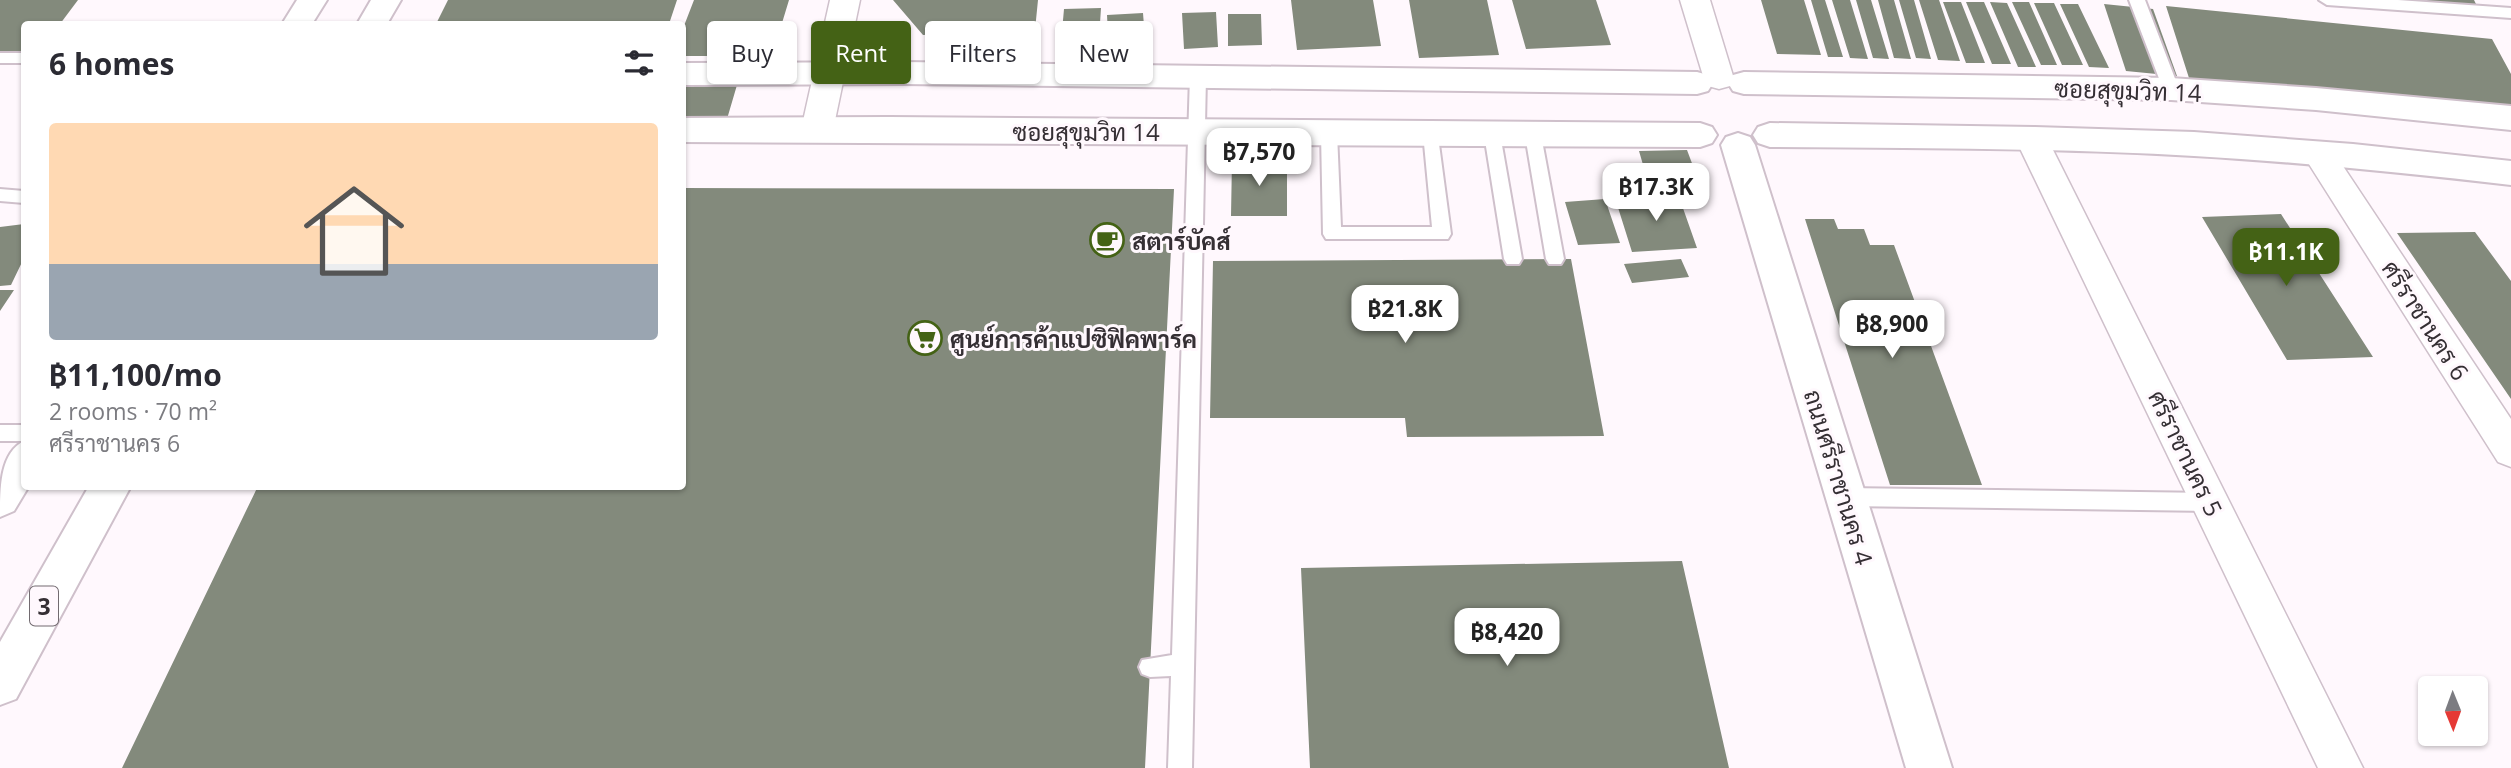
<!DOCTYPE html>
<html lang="en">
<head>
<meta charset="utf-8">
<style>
	body { margin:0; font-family:"Open Sans",Sarabun,sans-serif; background:#f2f2f3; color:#2b2b33; height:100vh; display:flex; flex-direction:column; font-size:26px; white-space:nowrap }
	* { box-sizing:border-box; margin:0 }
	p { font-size:23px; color:#7c7c81 }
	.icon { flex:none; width:38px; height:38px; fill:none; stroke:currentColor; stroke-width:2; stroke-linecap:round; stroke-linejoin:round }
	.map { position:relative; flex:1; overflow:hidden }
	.side { position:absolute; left:21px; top:21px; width:665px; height:469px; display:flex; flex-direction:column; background:#fff; border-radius:7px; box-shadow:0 2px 5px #0004 }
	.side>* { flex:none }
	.hud { position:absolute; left:707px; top:21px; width:665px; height:63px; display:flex; gap:14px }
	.needle { width:46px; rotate:179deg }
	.tools { position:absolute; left:2418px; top:676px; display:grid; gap:14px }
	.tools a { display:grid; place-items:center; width:70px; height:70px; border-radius:7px; background:#fff; box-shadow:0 2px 5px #0004; font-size:35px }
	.price { position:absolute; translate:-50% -60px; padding:0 16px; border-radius:14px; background:#fff; color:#222; font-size:23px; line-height:46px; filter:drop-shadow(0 2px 4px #0008) }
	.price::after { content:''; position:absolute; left:50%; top:42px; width:21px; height:16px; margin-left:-10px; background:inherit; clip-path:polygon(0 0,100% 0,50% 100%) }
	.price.selected { background:#446215; color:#fff }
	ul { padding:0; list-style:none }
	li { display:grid; align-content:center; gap:14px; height:371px; padding:0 28px }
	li+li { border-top:2px solid #e1e1e2 }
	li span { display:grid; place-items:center; height:217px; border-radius:7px; color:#555 }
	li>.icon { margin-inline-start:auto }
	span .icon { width:126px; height:126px; fill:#fffc; stroke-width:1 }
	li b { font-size:30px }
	h2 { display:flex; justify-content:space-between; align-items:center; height:84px; padding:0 28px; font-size:30px }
	.tag { padding:0 24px; border-radius:7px; background:#fff; box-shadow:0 2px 5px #0004; font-size:24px; line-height:63px }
	.tag.selected { background:#446215; color:#fff }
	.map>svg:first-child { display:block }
	.building { fill:#838a7c }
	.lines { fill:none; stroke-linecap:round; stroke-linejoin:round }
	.service-casing { stroke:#cfc0cb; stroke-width:4 }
	.minor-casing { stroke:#cfc0cb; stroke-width:3 }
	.tertiary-casing { stroke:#cfc0cb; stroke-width:4 }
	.trunk-casing { stroke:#cfc0cb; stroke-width:4 }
	.service { fill:#fff; fill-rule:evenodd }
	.minor { fill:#fff; fill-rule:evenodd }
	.tertiary { fill:#fff; fill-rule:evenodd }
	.trunk { fill:#fff; fill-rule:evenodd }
	.labels { text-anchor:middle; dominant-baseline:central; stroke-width:6; stroke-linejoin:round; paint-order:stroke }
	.shield { fill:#fff8fd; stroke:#726b70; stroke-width:2 }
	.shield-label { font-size:23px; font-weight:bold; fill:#352f34 }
	.street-label { font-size:24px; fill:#352f34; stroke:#fff8fd }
	.poi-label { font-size:24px; font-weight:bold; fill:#352f34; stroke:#fff8fd; text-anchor:start }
</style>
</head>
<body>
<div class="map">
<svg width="2511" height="768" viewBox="0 0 2511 768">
	<rect width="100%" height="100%" fill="#fff8fd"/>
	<path class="building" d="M0,0H78L60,24H24V53H0Z
		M448,0H677L669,24H436Z
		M694,0H789L772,56H682V31Z
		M893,0H1038L1033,50L987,51L985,32L923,35Z
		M1291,0H1373L1381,46L1297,50Z
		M1409,0H1487L1499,55L1419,58Z
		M1512,0H1596L1611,45L1526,49Z
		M1761,0H1804L1821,55L1777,54Z
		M1811,0H1825L1843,57H1828Z
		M1832,0H1850L1868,59L1850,58Z
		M1856,0H1871L1889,59L1873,58Z
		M1878,0H1894L1911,59L1894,58Z
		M1899,0H1914L1931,59L1916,58Z
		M1919,0H1939L1960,61L1938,60Z
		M2400,0H2474L2479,10L2400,2Z
		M1943,2H1961L1985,63H1966Z
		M1966,2H1984L2011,64H1992Z
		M1990,2L2007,3L2036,67H2018Z
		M2012,2H2029L2057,65H2041Z
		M2034,3H2054L2083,65H2062Z
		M2060,4H2078L2109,68L2089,67Z
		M2104,4L2153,9L2177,76L2126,71Z
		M2166,6L2492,39L2511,74V112L2189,78Z
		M1101,8L1098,54H1060L1064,9Z
		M1216,12L1218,47L1184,49L1182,13Z
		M1143,13L1146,52L1109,54L1107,15Z
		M1228,14H1261L1262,45L1228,46Z
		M737,85L727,119H682V86Z
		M1687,150L1696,174L1646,175L1639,151Z
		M1232,160H1287V216H1231Z
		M682,188L1174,189L1145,768H122L258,486H682Z
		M1678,194L1697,248L1632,252L1615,198Z
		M1605,199L1620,243L1578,245L1565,202Z
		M2281,214L2373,357L2287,360L2202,217Z
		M1805,219H1834L1838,229H1864L1870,245H1894L1982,485H1890Z
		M24,224V258L11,285L0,286V227Z
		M2475,232L2511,281V399L2397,233Z
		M1571,259L1604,436L1407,437L1405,418H1210L1213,261Z
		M1681,259L1689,277L1632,283L1624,264Z
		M0,290H14L0,311Z
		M1682,561L1729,768H1310L1301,568Z"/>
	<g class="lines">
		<g class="service-casing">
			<path id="service" d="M2129,0H2145L2179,89L2177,93L2171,95L2163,89Z
				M2319,0H2398L2511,8V18L2327,5Z
				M0,53H24V63H0Z
				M1198,71L1206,76L1192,768H1168L1171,676L1150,677L1142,674L1139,667L1142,660L1172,655L1190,76Z
				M1329,127L1337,133L1341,227H1432L1423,133L1431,127L1437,129L1451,234L1448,239H1326L1323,234L1321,133Z
				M1492,128L1500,134L1522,259L1519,264H1507L1504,259L1484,134Z
				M1533,129L1541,135L1564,259L1561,264H1549L1546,259L1525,135Z
				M0,189L24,191V203L0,201Z
				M0,425H24V441H0Z
				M1845,488L2211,493L2218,496L2221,502L2218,508L2211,511L1845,506L1838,503L1835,497L1838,491Z"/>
		</g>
		<g class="minor-casing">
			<path id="minor" d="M830,0H860L833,130L828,138L817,141L806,138L801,130Z
				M1680,0H1710L1734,79L1730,86L1719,89L1708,86L1704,79Z
				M2031,127L2042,130L2047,138L2363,768H2318L2015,138L2020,130Z
				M2318,142L2329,145L2511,419V467L2498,462L2307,161L2302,153L2307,145Z"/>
		</g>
		<g class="tertiary-casing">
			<path id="tertiary" d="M903,62L1697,72L1708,75L1713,83L1708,91L1697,94L903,84L682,85V63Z
				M1744,72L2171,78L2316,88L2511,106V130L2316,110L2171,100L1744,94L1733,91L1728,83L1733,75Z
				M889,117L1700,123L1712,127L1717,135L1712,143L1700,147L682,142V118Z
				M1770,123L2035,127L2194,132L2353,144L2511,161V185C2406,173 2300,162 2194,156C2053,148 1911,148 1770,147L1758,143L1753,135L1758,127Z
				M1738,133L1750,137L1755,145L1952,768H1906L1721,145L1726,137Z"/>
		</g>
		<g class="trunk-casing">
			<path id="trunk" d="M297,0H327L312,24H282Z
				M371,0H401L387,24H357Z
				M24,441V486H29L14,511L0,517C0,487 0,453 24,441Z
				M89,486H131L16,699L0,705V642Z"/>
		</g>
		<use href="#service" class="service"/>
		<use href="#minor" class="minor"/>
		<use href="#tertiary" class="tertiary"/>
		<use href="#trunk" class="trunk"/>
	</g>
	<defs>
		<g id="cafe-ring" transform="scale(1.75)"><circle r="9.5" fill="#fff8fd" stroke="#446215" stroke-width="1.5"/><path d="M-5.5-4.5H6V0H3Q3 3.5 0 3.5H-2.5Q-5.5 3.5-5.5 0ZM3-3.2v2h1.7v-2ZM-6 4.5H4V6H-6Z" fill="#446215"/></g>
		<g id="supermarket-ring" transform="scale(1.75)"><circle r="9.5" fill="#fff8fd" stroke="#446215" stroke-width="1.5"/><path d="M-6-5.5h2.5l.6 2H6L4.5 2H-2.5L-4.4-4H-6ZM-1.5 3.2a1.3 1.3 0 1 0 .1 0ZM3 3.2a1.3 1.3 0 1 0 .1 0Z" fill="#446215"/></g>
	</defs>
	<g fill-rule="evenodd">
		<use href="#cafe-ring" x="1107" y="240"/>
		<use href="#supermarket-ring" x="925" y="338"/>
	</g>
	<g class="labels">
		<rect class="shield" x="30" y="586.5" width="28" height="39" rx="5"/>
		<g class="shield-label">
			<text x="44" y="606">3</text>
		</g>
		<g class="street-label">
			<text transform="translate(2128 90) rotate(2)">ซอยสุขุมวิท 14</text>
			<text x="1086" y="131">ซอยสุขุมวิท 14</text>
			<text transform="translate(2426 320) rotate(57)">ศรีราชานคร 6</text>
			<text transform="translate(2186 453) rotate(64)">ศรีราชานคร 5</text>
			<text transform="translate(1839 477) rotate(73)">ถนนศรีราชานคร 4</text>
		</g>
		<g class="poi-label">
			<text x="1132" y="240">สตาร์บัคส์</text>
			<text x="950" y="338">ศูนย์การค้าแปซิฟิคพาร์ค</text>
		</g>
	</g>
</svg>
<div class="tools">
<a><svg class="needle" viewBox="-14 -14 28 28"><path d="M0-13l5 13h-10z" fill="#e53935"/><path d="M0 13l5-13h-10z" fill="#7c7c81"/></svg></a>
</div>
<b class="price" style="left:1259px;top:188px">฿7,570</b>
<b class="price" style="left:1656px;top:223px">฿17.3K</b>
<b class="price selected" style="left:2286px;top:288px">฿11.1K</b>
<b class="price" style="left:1405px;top:345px">฿21.8K</b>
<b class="price" style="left:1892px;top:360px">฿8,900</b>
<b class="price" style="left:1507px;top:668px">฿8,420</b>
<div class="hud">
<a class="tag">Buy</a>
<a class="tag selected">Rent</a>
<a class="tag">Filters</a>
<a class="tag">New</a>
</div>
<section class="side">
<h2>6 homes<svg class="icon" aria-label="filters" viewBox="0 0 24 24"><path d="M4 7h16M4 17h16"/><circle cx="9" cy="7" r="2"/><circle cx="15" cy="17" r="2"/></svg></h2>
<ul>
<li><span style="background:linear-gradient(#ffd9b3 65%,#9aa5b1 0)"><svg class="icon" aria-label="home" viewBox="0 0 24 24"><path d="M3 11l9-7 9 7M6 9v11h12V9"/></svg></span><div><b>฿11,100/mo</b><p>2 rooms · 70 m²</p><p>ศรีราชานคร 6</p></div></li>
</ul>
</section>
</div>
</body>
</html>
